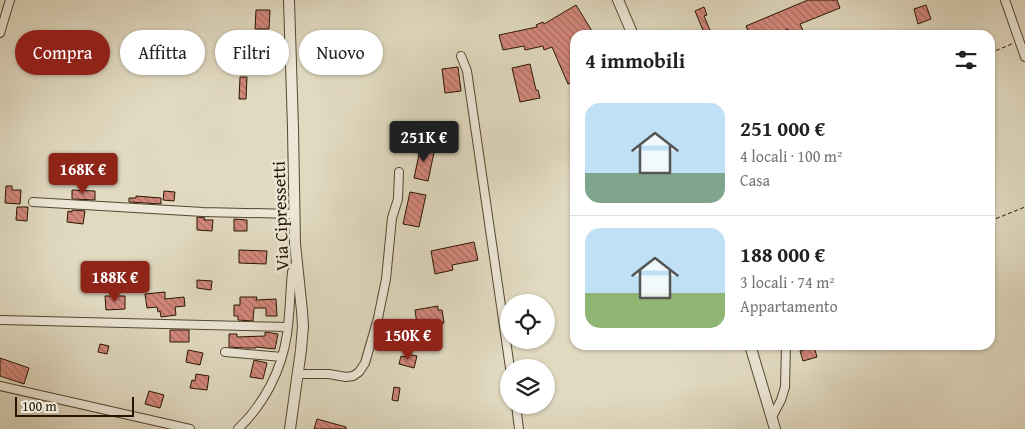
<!DOCTYPE html>
<html lang="it">
<head>
<meta charset="utf-8">
<style>
	body { margin:0; font-family:"Gentium Book Plus",serif; background:#f6f6f6; color:#222; height:100vh; display:flex; flex-direction:column; font-size:19px; white-space:nowrap }
	* { box-sizing:border-box; margin:0 }
	p { font-size:16px; color:#767676 }
	.icon { flex:none; width:28px; height:28px; fill:none; stroke:currentColor; stroke-width:2; stroke-linecap:round; stroke-linejoin:round }
	.map { position:relative; flex:1; overflow:hidden }
	.panel { position:absolute; left:570px; top:30px; width:425px; height:320px; display:flex; flex-direction:column; background:#fff; border-radius:15px; box-shadow:0 1px 4px #0004 }
	.panel>* { flex:none }
	.banner { position:absolute; left:15px; top:30px; width:475px; height:45px; display:flex; gap:10px }
	.fabs { position:absolute; left:500px; top:294px; display:grid; gap:10px }
	.fabs a { display:grid; place-items:center; width:55px; height:55px; border-radius:50%; background:#fff; box-shadow:0 1px 4px #0004; font-size:25px }
	.scale { position:absolute; left:15px; bottom:12px; width:119px; box-sizing:border-box; padding-left:5px; border:2px solid #281500; border-top:0; font-size:14px; line-height:18px; white-space:nowrap; color:#281500; -webkit-text-stroke:4px #ece7d7; paint-order:stroke }
	.price { position:absolute; translate:-50% -42px; padding:0 11px; border-radius:5px; background:#8f2418; color:#fff; font-size:16px; line-height:32px; filter:drop-shadow(0 1px 2px #0008) }
	.price::after { content:''; position:absolute; left:50%; top:30px; width:15px; height:11px; margin-left:-8px; background:inherit; clip-path:polygon(0 0,100% 0,50% 100%) }
	.price.selected { background:#222; color:#fff }
	ul { padding:0; list-style:none }
	li { display:flex; align-items:center; gap:15px; height:125px; padding:0 15px }
	li+li { border-top:1px solid #e0e0e0 }
	li span { display:grid; place-items:center; flex:none; width:140px; height:100px; border-radius:15px; color:#555 }
	li>.icon { margin-inline-start:auto }
	span .icon { width:60px; height:60px; fill:#fffc; stroke-width:1 }
	li b { font-size:21px }
	h2 { display:flex; justify-content:space-between; align-items:center; height:60px; padding:0 15px; font-size:21px }
	.pill { padding:0 18px; border-radius:22px; background:#fff; box-shadow:0 1px 4px #0004; font-size:18px; line-height:45px }
	.pill.selected { background:#8f2418; color:#fff }
	.map>svg:first-child { display:block }
	.building { fill:url(#building-back-hatch); stroke:#281500 }
	.lines { fill:none; stroke-linecap:round; stroke-linejoin:round }
	.minor-casing { stroke:#564630; stroke-width:10 }
	.tertiary-casing { stroke:#564630; stroke-width:12 }
	.path { stroke:#281500; stroke-width:1; stroke-dasharray:4 2.5; stroke-linecap:butt }
	.minor { stroke:#ece7d7; stroke-width:8 }
	.tertiary { stroke:#ece7d7; stroke-width:10 }
	.labels { text-anchor:middle; dominant-baseline:central; stroke-width:5; stroke-linejoin:round; paint-order:stroke }
	.street-label { font-size:18px; fill:#281500; stroke:#ece7d7 }
</style>
</head>
<body>
<div class="map">
<svg width="1025" height="429" viewBox="0 0 1025 429">
	<defs>
		<pattern id="building-back-hatch" width="6" height="6" patternUnits="userSpaceOnUse" patternTransform="scale(1.25)"><rect width="6" height="6" fill="#d4887c"/><path d="M-1 5l2 2M0 0l6 6M5-1l2 2" fill="none" stroke="#ac6e63"/></pattern>
	</defs>
	<rect width="100%" height="100%" fill="#e1dac1"/>
	<filter id="stains"><feTurbulence type="fractalNoise" baseFrequency=".004" numOctaves="4"/><feColorMatrix values="0 0 0 0 .2 0 0 0 0 .09 0 0 0 0 .02 0 0 0 .5 -.17"/></filter>
	<radialGradient id="worn" r=".72"><stop offset=".6" stop-color="#630" stop-opacity="0"/><stop offset="1" stop-color="#630" stop-opacity=".3"/></radialGradient>
	<path class="building" d="M808,0H837L840,8L800,24L805,35H790L788,29L774,35H750L746,26Z
		M576,5L592,31L586,35H575V81L568,84L552,47L544,50L543,46L525,50L524,46L503,50L499,35L537,27L536,25L543,22L544,24Z
		M926,5L931,19L918,24L914,9Z
		M704,7L707,15L704,16L712,35H705L695,11Z
		M256,10H270L269,29H255Z
		M530,64L536,90H538L540,98L520,102L512,68Z
		M458,67L461,91L445,93L442,69Z
		M240,77H247L246,99H239Z
		M421,145L435,148L428,181L414,178Z
		M6,186H12V190H21L20,204L5,203Z
		M72,190L95,191V200L72,199Z
		M164,191L175,192L174,201L163,200Z
		M410,192L426,195L419,227L403,224Z
		M136,196L161,198V204L129,202V198H136Z
		M17,207H28L27,221L16,220Z
		M72,210L85,211L83,224L67,222L68,211L72,212Z
		M197,217L205,218L204,220H213L212,231L197,230Z
		M234,219L247,220V231H234Z
		M474,242L478,260L452,265L453,270L435,274L431,251Z
		M239,250L267,251L266,264L239,263Z
		M197,280L212,281L211,290L197,288Z
		M165,292V299L184,297L185,306L175,307L176,315L161,317L160,311L158,312L157,307L147,308L145,294Z
		M105,296H125V309L106,310Z
		M240,297H257L256,300L276,299L277,316H266V308H254L253,321L238,320V316H234V305H240Z
		M438,306V310H442L444,323L425,326L424,323L417,324L415,310Z
		M170,330H189V342H170Z
		M265,332L278,334L275,349L256,347V348H245L229,347V334H237V337L265,336Z
		M100,344L109,346L107,354L98,352Z
		M814,347L817,357L803,361L800,351Z
		M188,350L203,353L200,365L186,362Z
		M406,354L417,356L414,368L399,364L401,356L406,357Z
		M0,358L29,368L24,384L0,376Z
		M254,360L267,363L263,379L250,377Z
		M196,374L209,376L207,390L190,388L192,380L195,381Z
		M394,387L400,388L398,401L392,400Z
		M149,391L164,395L160,408L145,404Z
		M317,419L346,427V429H314Z"/>
	<g class="lines">
		<g class="minor-casing">
			<path id="minor" d="M1005,0L1025,57
				M0,33L10,0
				M461,56L467,71L510,368
				M33,202L203,212L294,214
				M1,320L288,327
				M225,352L282,357
				M298,374H329L346,377L353,376L359,372L365,363L378,318L386,279L392,218L398,199L399,172
				M0,386L190,429
				M516,405L519,429
				M772,417L781,400L785,387L786,345
				M238,429C264,404 282,370 287,334C290,313 290,293 292,272L296,263"/>
		</g>
		<g class="tertiary-casing">
			<path id="tertiary" d="M289,0L293,128L295,244L302,311L303,326L301,350L290,429
				M618,0L633,35
				M750,345L775,429"/>
		</g>
		<path class="path" d="M990,53L1012,44
			M990,221L1025,207"/>
		<use href="#minor" class="minor"/>
		<use href="#tertiary" class="tertiary"/>
	</g>
	<g class="labels">
		<g class="street-label">
			<text transform="translate(280 216) rotate(-92)">Via Cipressetti</text>
		</g>
	</g>
	<rect width="100%" height="100%" filter="url(#stains)"/>
	<rect width="100%" height="100%" fill="url(#worn)"/>
</svg>
<div class="fabs">
<a><svg class="icon" aria-label="locate" viewBox="0 0 24 24"><circle cx="12" cy="12" r="6"/><path d="M12 2v4M12 18v4M2 12h4M18 12h4"/></svg></a>
<a><svg class="icon" aria-label="layers" viewBox="0 0 24 24"><path d="M12 4l9 5-9 5-9-5zM3 14l9 5 9-5"/></svg></a>
</div>
<div class="scale">100 m</div>
<b class="price selected" style="left:424px;top:163px">251K €</b>
<b class="price" style="left:83px;top:195px">168K €</b>
<b class="price" style="left:115px;top:303px">188K €</b>
<b class="price" style="left:408px;top:361px">150K €</b>
<div class="banner">
<a class="pill selected">Compra</a>
<a class="pill">Affitta</a>
<a class="pill">Filtri</a>
<a class="pill">Nuovo</a>
</div>
<section class="panel">
<h2>4 immobili<svg class="icon" aria-label="filters" viewBox="0 0 24 24"><path d="M4 7h16M4 17h16"/><circle cx="9" cy="7" r="2"/><circle cx="15" cy="17" r="2"/></svg></h2>
<ul>
<li><span style="background:linear-gradient(#bfe0f5 70%,#7fa58c 0)"><svg class="icon" aria-label="home" viewBox="0 0 24 24"><path d="M3 11l9-7 9 7M6 9v11h12V9"/></svg></span><div><b>251 000 €</b><p>4 locali · 100 m²</p><p>Casa</p></div></li>
<li><span style="background:linear-gradient(#bfe0f5 65%,#8fb573 0)"><svg class="icon" aria-label="home" viewBox="0 0 24 24"><path d="M3 11l9-7 9 7M6 9v11h12V9"/></svg></span><div><b>188 000 €</b><p>3 locali · 74 m²</p><p>Appartamento</p></div></li>
</ul>
</section>
</div>
</body>
</html>
